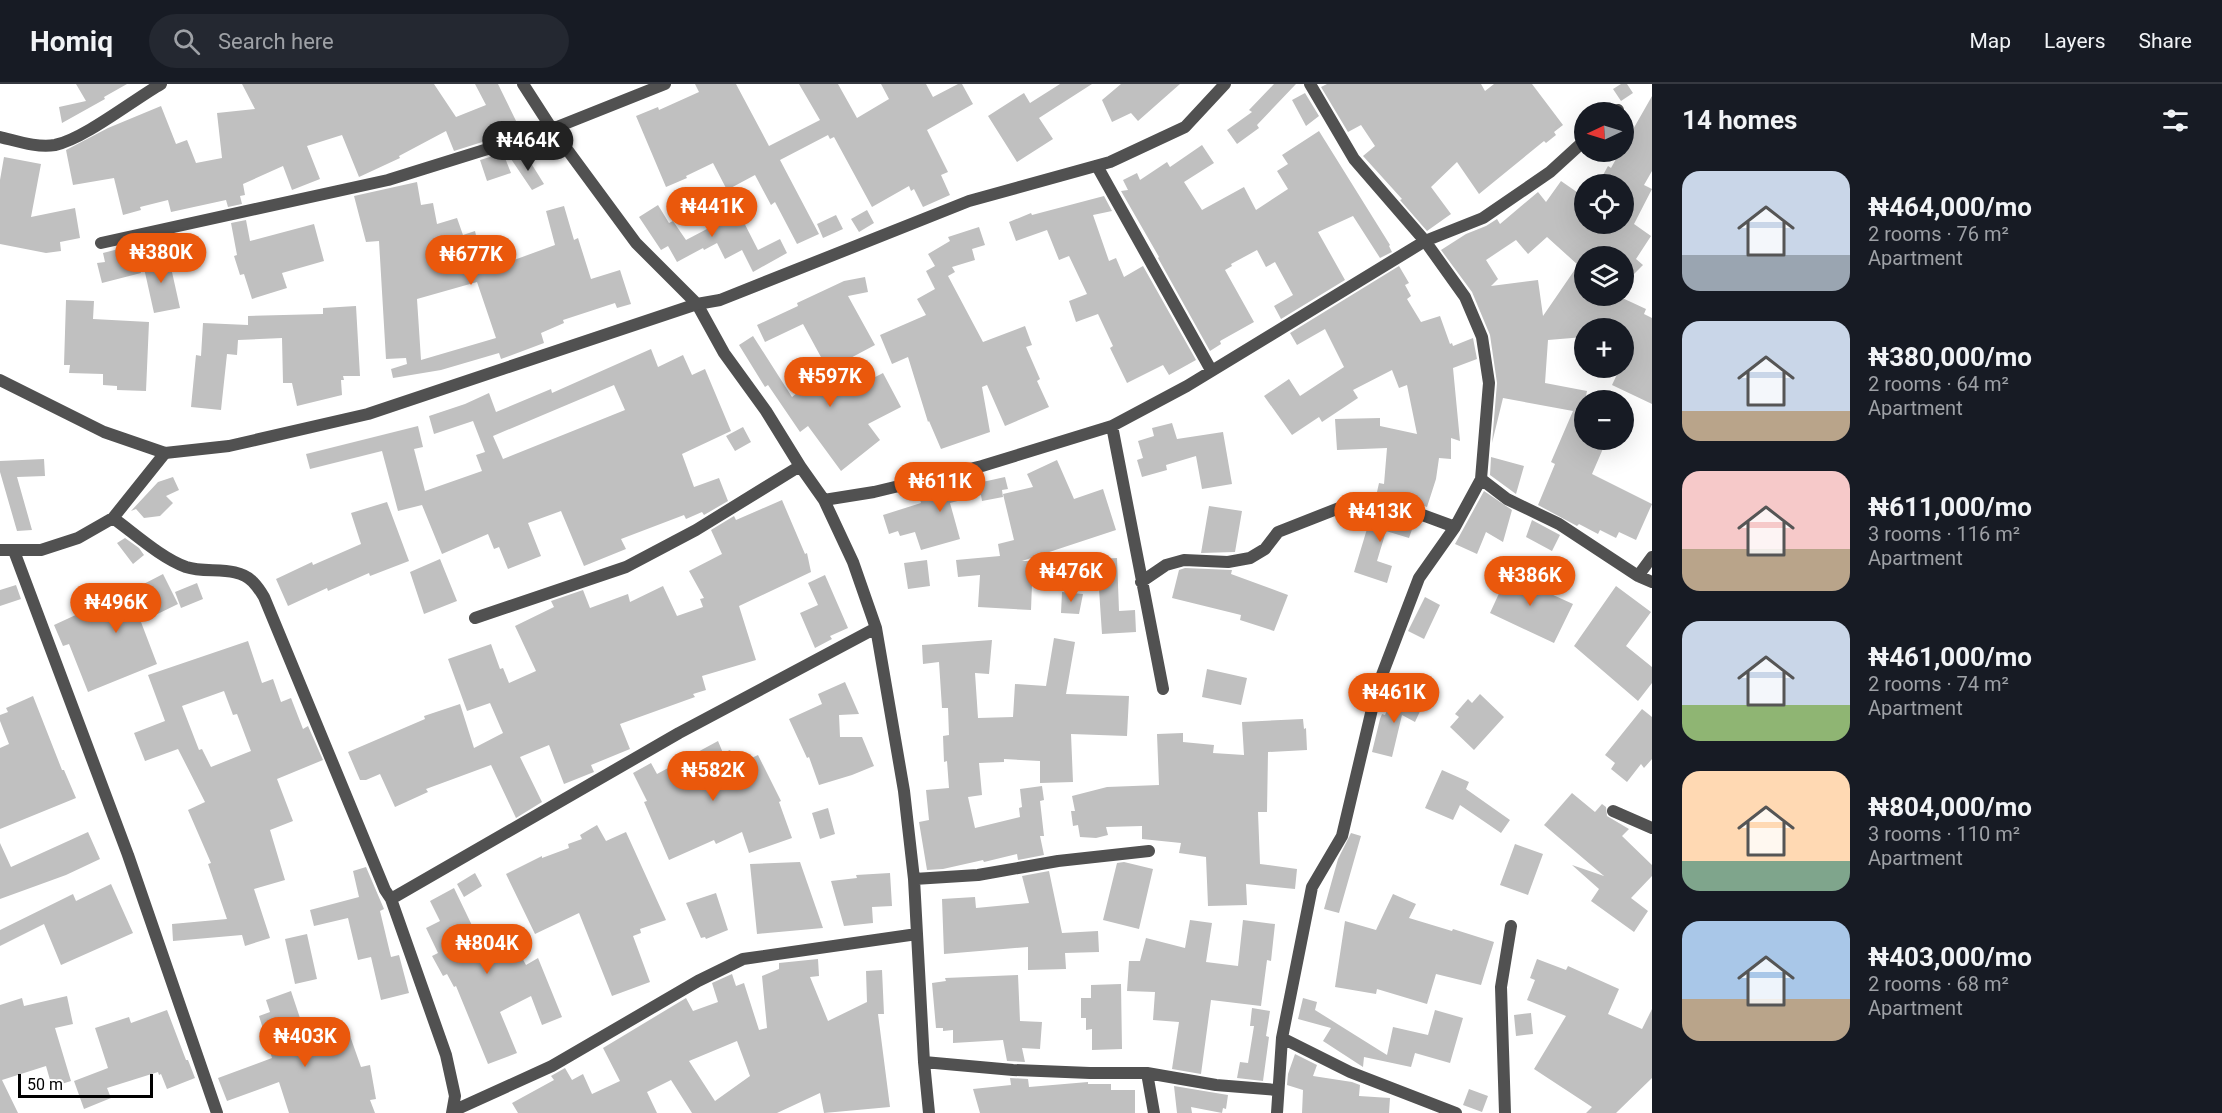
<!DOCTYPE html>
<html lang="en">
<head>
<meta charset="utf-8">
<style>
	body { margin:0; font-family:Roboto,sans-serif; background:#242831; color:#f1f3f6; height:100vh; display:flex; flex-direction:column; font-size:22px; white-space:nowrap }
	* { box-sizing:border-box; margin:0 }
	p { font-size:20px; color:#9ea1a6 }
	.icon { flex:none; width:33px; height:33px; fill:none; stroke:currentColor; stroke-width:2; stroke-linecap:round; stroke-linejoin:round }
	.map { position:relative; flex:1; overflow:hidden }
	.side { display:flex; flex-direction:column; background:#171b24; width:570px }
	.side>* { flex:none }
	.needle { width:39px; rotate:266deg }
	.tools { position:absolute; left:1574px; top:18px; display:grid; gap:12px }
	.tools a { display:grid; place-items:center; width:60px; height:60px; border-radius:50%; background:#171b24; box-shadow:0 6px 24px #0002; font-size:30px }
	.scale { position:absolute; left:18px; bottom:15px; width:135px; box-sizing:border-box; padding-left:6px; border:3px solid #000; border-top:0; font-size:16px; line-height:21px; white-space:nowrap; color:#000; -webkit-text-stroke:4px #fff; paint-order:stroke }
	.price { position:absolute; translate:-50% -51px; padding:0 14px; border-radius:21px; background:#ea580c; color:#fff; font-size:20px; line-height:39px; filter:drop-shadow(0 2px 3px #0008) }
	.price::after { content:''; position:absolute; left:50%; top:36px; width:18px; height:14px; margin-left:-9px; background:inherit; clip-path:polygon(0 0,100% 0,50% 100%) }
	.price.selected { background:#222; color:#fff }
	ul { padding:0; list-style:none }
	li { display:flex; align-items:center; gap:18px; height:150px; padding:0 30px }
	li span { display:grid; place-items:center; flex:none; width:168px; height:120px; border-radius:18px; color:#555 }
	li>.icon { margin-inline-start:auto }
	span .icon { width:72px; height:72px; fill:#fffc; stroke-width:1 }
	li b { font-size:26px }
	h2 { display:flex; justify-content:space-between; align-items:center; height:72px; padding:0 30px; font-size:26px }
	header { display:flex; align-items:center; gap:36px; box-sizing:border-box; height:84px; padding:0 30px; background:#171b24; border-bottom:2px solid #363941 }
	header strong { font-size:28px }
	nav { display:flex; gap:33px; margin-inline-start:auto; font-size:21px }
	.search { width:420px; height:54px; background:#242831; display:flex; align-items:center; gap:15px; box-sizing:border-box; padding:0 21px; border-radius:33px; color:#9ea1a6; font-size:22px }
	main { display:flex; flex:1; min-height:0 }
	.map>svg:first-child { display:block }
	.building { fill:#c0c0c0; fill-rule:evenodd }
	.lines { fill:none; stroke-linecap:round; stroke-linejoin:round }
	.minor { stroke:#515151; stroke-width:12 }
	.tertiary { stroke:#515151; stroke-width:12 }
</style>
</head>
<body>
<header>
<strong>Homiq</strong>
<div class="search"><svg class="icon" aria-label="search" viewBox="0 0 24 24"><circle cx="10" cy="10" r="6"/><path d="M15 15l6 6"/></svg>Search here</div>
<nav><a>Map</a><a>Layers</a><a>Share</a></nav>
</header>
<main>
<div class="map">
<svg width="1652" height="1029" viewBox="0 0 1652 1029">
	<rect width="100%" height="100%" fill="#fff"/>
	<path class="building" d="M76,0H127L104,13L105,15L62,39L59,23L86,17Z
		M242,0H434L456,33L486,21L475,0H498L519,43L498,53L454,67L446,47L399,72L400,74L359,93L342,51L307,62L320,95L292,106L283,82L243,100L245,111L240,112L242,120L228,123L226,116L171,128L168,116L140,123L141,126L123,131L114,94L73,101L66,66L108,44L161,22L176,60L187,56L196,79L222,74L217,29L255,25Z
		M695,0H736L769,62L820,36L799,0H838L857,34L889,15L881,0H926L933,13L958,0H962L973,20L927,46L948,88L941,91L950,111L923,123L914,105L911,107L909,102L872,123L834,53L830,55L828,51L780,76L819,150L797,160L775,118L771,121L755,91L727,106L713,79L686,92L687,94L666,103L636,32L658,23L659,26L699,8Z
		M1060,0H1092L1039,34L1053,55L1017,78L988,32L1024,9L1030,19Z
		M1121,0H1180L1138,37L1131,29L1112,38L1102,16Z
		M1274,0H1296L1257,41L1259,44L1237,60L1227,46L1252,28L1249,26Z
		M1327,0H1481L1485,7L1494,0H1532L1563,41L1554,48L1556,51L1546,59L1544,57L1479,110L1457,78L1431,103L1451,130L1427,147L1400,116L1402,115L1363,72L1375,62L1361,41L1348,48L1321,3Z
		M1621,0H1627L1633,9L1621,17L1613,5Z
		M1305,9L1319,32L1306,42L1292,16Z
		M1652,12V87L1644,101L1652,105L1634,140L1651,152L1636,175L1643,181L1623,201V172H1584V212H1618L1646,225L1644,230L1652,234V320L1612,301L1620,284H1623V244H1584V253L1548,256L1545,299L1587,307L1579,349L1584,351V356H1594L1605,360L1592,390L1652,420L1636,456L1619,448L1616,454L1600,446L1598,450L1579,440L1577,442L1538,421L1555,380L1551,378L1573,327L1503,314L1492,359L1497,299L1490,251L1472,208L1441,166L1466,150L1486,142L1497,135L1500,140L1538,108L1546,118L1561,97L1584,113V140H1623V100H1598L1608,82L1611,84L1620,68H1623V63ZM1547,153L1578,181L1543,232L1538,196L1491,202L1498,195L1486,176L1516,156L1528,170Z
		M1319,47L1390,161L1389,162L1392,168L1380,174L1353,132L1318,148L1345,196L1281,235L1274,222L1293,211L1275,178L1266,183L1257,166L1231,180L1232,182L1225,186L1254,238L1220,257L1221,260L1210,267L1158,174L1159,173L1121,107L1128,106L1123,96L1137,89L1140,96L1167,78L1170,83L1202,61L1214,79L1184,98L1202,126L1244,103L1256,126L1288,105L1277,87L1288,80L1282,71Z
		M503,69L511,89L487,97L480,76Z
		M526,71L544,100L532,106L511,75Z
		M4,73L41,80L31,133L75,124L80,154L60,158L61,167L46,169L0,160V96Z
		M417,98L421,121L433,119L437,140L457,134L463,151L475,147L481,172L512,165L514,176L555,161L546,127L564,122L574,156L578,154L591,195L620,186L631,220L617,224L615,219L563,236L564,239L541,249L544,259L501,275L499,269L441,286L393,294L391,285L407,280L406,274L386,275L379,157L366,158L354,112ZM477,198L496,254L421,276L417,215Z
		M1104,112L1112,127L1093,131L1109,177L1116,174L1124,193L1143,182L1196,276L1169,291L1163,281L1127,299L1110,264L1113,262L1098,230L1076,238L1069,217L1087,210L1069,172L1059,176L1047,146L1016,157L1009,138L1031,129L1032,131Z
		M733,117L758,166L780,155L787,169L753,188L742,166L725,175L717,159L704,166L703,164L677,178L668,162L661,166L639,133L658,121L669,139L673,137L686,156L724,136L718,125Z
		M867,126L874,139L859,148L851,135Z
		M836,131L843,145L823,154L817,140Z
		M246,136L250,157L314,140L324,177L282,189L287,204L252,215L244,190L240,191L234,172L237,171L231,139Z
		M979,143L985,161L972,165L975,176L952,183L955,188L948,192L983,258L1025,242L1032,261L1026,263L1040,295L1037,297L1049,323L1005,342L987,301L982,303L990,348L941,365L929,337L928,338L908,273L892,280L880,251L926,231L917,215L935,205L926,187L935,182L928,170L950,157L948,153Z
		M134,161L141,189L102,199L97,179L105,178L103,169Z
		M168,170L180,224L154,229L142,175Z
		M1399,182L1409,199L1405,201L1411,212L1407,215L1421,238L1440,232L1450,260L1452,259L1453,262L1473,254L1477,275L1453,284L1460,357L1451,354V375L1439,374L1436,395L1427,423L1385,408H1377L1379,399L1384,400L1387,364L1337,366L1335,335L1380,334V342L1417,350L1407,301L1399,304L1392,286L1353,306L1358,314L1322,338L1319,333L1292,351L1264,312L1289,295L1300,312L1344,283L1325,245L1297,261L1290,249Z
		M865,193L868,208L848,212L875,261L828,286L803,240L765,258L757,241L798,222L797,219L844,197Z
		M66,216L94,217L93,235L149,238L146,307L117,306V302L103,301V290L69,289L70,281H64Z
		M356,222L360,292H343L344,296H341L342,311L297,322L292,299H283L282,254L238,256L237,271L227,270L221,326L191,323L196,271L201,272L203,239L248,241V232L323,230V224Z
		M753,252L792,313L826,286L844,309L883,289L901,323L868,340L880,356L841,387L808,342L800,348L768,301L765,303L739,261Z
		M651,265L658,283L683,271L692,291L705,285L731,347L682,370L694,403L719,394L728,417L704,431L702,428L686,435L684,431L621,455L626,465L584,482L561,427L528,439L541,472L508,485L499,463L494,465L488,450L442,470L422,421L398,427L382,367L310,385L306,370L418,342L423,363L414,365L425,407L482,387L476,371L485,368L473,337L434,350L429,332L465,320L489,309L496,328L551,305L552,309ZM614,301L625,326L503,375L493,352Z
		M1172,339L1177,355L1223,348L1232,400L1202,405L1196,372L1166,381L1167,386L1142,393L1137,376L1143,374L1138,357L1154,352L1152,344Z
		M743,343L751,358L735,367L726,352Z
		M1491,373L1524,382L1516,410L1490,391Z
		M44,375L45,392L17,393L32,446L17,447L0,388V377Z
		M1057,376L1074,415L1103,405L1116,446L1022,477H1029L1032,500L1031,526L978,523L980,491L958,493L956,476L1000,472L998,460L1014,456L1003,410L1033,403L1027,390Z
		M173,393L179,406L166,412L173,419L160,432L144,434L136,425L131,427L158,398Z
		M1005,393L1008,405L1002,406L1003,413L982,417L981,411L950,419L960,455L921,466L915,448L900,452L898,447L889,450L883,431L921,419L919,412Z
		M1484,407L1512,426L1503,458L1486,448L1477,470L1455,460Z
		M782,416L805,470L807,469L811,488L739,522L756,576L702,592L706,606L693,610L695,613L620,640L630,665L591,681L594,688L564,700L549,661L520,673L542,718L516,734L491,681L426,705L428,708L395,723L380,690L366,696H360L348,668L425,635L424,632L460,620L474,664L503,649L490,619L467,627L448,575L491,560L500,585L503,584L509,599L536,587L515,542L554,523L551,517L583,506L590,524L628,510L630,518L663,502L677,532L703,523L700,515L704,514L689,487L722,470L711,446L734,432L736,436Z
		M387,418L409,477L370,492L369,489L328,507L327,504L288,522L276,495L312,478L313,481L361,460L351,429Z
		M1209,422L1242,427L1235,468L1201,469Z
		M1381,424L1415,437L1409,454L1386,447L1377,477L1392,482L1387,499L1354,488L1373,425Z
		M1532,436L1560,451L1552,467L1526,453Z
		M125,454L139,464L144,471L133,480L117,459Z
		M1117,474L1119,527L1135,526L1136,548L1102,550L1097,475Z
		M440,475L457,517L424,530L410,488Z
		M927,476L930,502L908,505L904,479Z
		M1185,484L1232,486L1231,490L1288,511L1274,547L1240,536L1241,531L1172,514L1179,486Z
		M1500,487L1573,520L1554,559L1490,529L1501,505L1493,501Z
		M163,490L178,520L141,538L157,580L88,608L69,560L63,562L54,541L80,529L82,532Z
		M825,491L848,544L830,552L832,555L815,564L800,529L818,521L808,499Z
		M197,499L203,515L181,524L175,508Z
		M16,501L21,515L0,522V506Z
		M1616,502L1651,528L1626,562L1652,583V599L1638,617L1574,562Z
		M1062,508L1083,510L1079,530L1061,529Z
		M1425,513L1440,521L1424,555L1408,547Z
		M1054,554L1075,558L1066,610L1129,612L1127,652L1071,650L1073,698L1040,699V677L1004,675V678L979,679L982,711L968,713L975,744L1020,733L1019,724L1022,723L1020,705L1042,702L1044,716L1040,717L1044,752H1040L1044,771L1018,776L1017,770L984,778L983,776L943,785L927,786L919,738L929,736L926,706L949,704L947,677L944,678L943,652L949,651L948,624H942L939,578L923,580L922,561L992,556L989,590L975,589L978,634L1013,633L1015,600L1046,602Z
		M248,557L262,599L273,595L281,618L291,614L303,645L308,642L323,676L277,695L293,737L270,746L285,796L254,805L270,854L245,862L242,851L173,857L172,840L227,835L208,780L211,779L188,726L205,718L178,665L145,677L134,649L165,637L148,591ZM224,607L233,631L237,630L251,667L211,683L202,665L199,666L182,622Z
		M1207,585L1247,594L1241,621L1202,613Z
		M845,598L859,630L839,631L840,653H862L874,682L852,691L819,701L809,673L807,674L789,635L822,620L818,610Z
		M1395,609L1422,623L1415,638L1402,631L1392,673L1372,668L1380,635L1382,630L1385,631Z
		M1480,610L1504,633L1474,666L1450,643L1459,633L1455,630L1468,615L1472,619Z
		M33,612L62,686H64L76,714L0,745V664L9,660L0,637V631L8,628L6,624Z
		M1642,625L1652,633V675L1644,684L1641,680L1627,698L1611,685L1615,679L1605,671Z
		M1303,635L1304,645L1306,644L1307,666L1268,668L1267,728H1258L1260,780L1297,785L1295,805L1246,800L1247,821L1208,822L1206,773L1179,769L1181,759L1142,755V742L1106,743L1108,751L1096,754L1080,753L1078,741L1073,742L1071,727H1075L1072,712L1107,703L1159,701L1157,650L1183,649V658L1214,661L1213,669L1244,671L1242,638Z
		M718,657L723,669L730,666L739,680L758,671L781,717L779,718L792,754L749,769L742,748L716,760L714,756L669,776L644,718L647,717L633,689L651,679L657,690Z
		M1442,686L1469,698L1466,705L1510,736L1501,749L1460,721L1453,736L1425,724Z
		M1572,709L1595,728L1602,720L1606,723L1607,732L1629,745L1622,752L1652,781V792L1631,814L1648,827L1634,848L1591,817L1599,805L1572,781L1604,792L1544,741Z
		M828,724L835,750L820,755L812,729Z
		M597,741L606,757L626,748L666,836L640,845L641,849L633,852L650,898L612,912L579,829L535,850L506,790L542,772V774L569,764L568,760L582,755L580,751Z
		M88,748L100,775L66,791L0,815V759L11,783Z
		M1351,749L1361,752L1339,829L1324,825L1338,775Z
		M1515,760L1543,770L1528,811L1500,801Z
		M800,778L823,844L757,850L750,780Z
		M1124,778L1153,785L1139,845L1103,836L1117,779Z
		M366,783L384,825L380,827L391,873L399,871L409,909L381,916L371,873L358,876L348,834L314,842L310,826L359,813L353,787Z
		M1049,787L1062,849L1098,847L1099,868L1065,869L1066,885L1028,886V863L944,870L942,815L975,813L976,824L1029,819L1022,792Z
		M475,789L482,802L464,813L457,800Z
		M890,789L892,822L872,823L873,839L844,842L831,797L857,794L856,791Z
		M111,800L133,849L61,881L44,840L0,862V846L73,810L76,817Z
		M454,804L479,856L504,841L526,881L538,874L562,933L542,941L531,912L500,928L517,969L488,980L456,902L454,903L447,890L443,892L432,872L438,869L426,844L440,837L430,817Z
		M716,809L728,846L706,855L705,853L701,854L686,819Z
		M1393,810L1416,820L1409,834L1452,847L1453,845L1494,858L1481,901L1436,890L1427,920L1377,905L1376,910L1335,903L1345,837L1376,846Z
		M1190,836L1212,839L1206,878L1238,882L1243,836L1275,840L1271,877L1267,876L1261,922L1211,916L1201,990L1172,985L1179,938L1153,936L1155,908L1127,907L1129,877H1140L1146,854L1185,864Z
		M307,850L317,895L295,900L285,855Z
		M818,875L819,892L810,893L828,937L867,918L866,887L882,886L884,930H878L890,1023L824,1029L820,1009L777,1029H692L671,996L647,1008L657,1029H518L512,1019L554,996L551,992L565,984L572,996L583,990L592,1010L620,997L603,964L686,914L693,927L718,918L712,899L732,890L736,902L744,899L759,946L767,944L762,892L779,885V879ZM737,957L750,992L715,1017L689,977Z
		M1537,875L1566,886L1568,882L1619,905L1608,930L1642,945L1652,925V994L1616,1029H1586L1592,1023L1534,985L1566,932L1527,916L1535,896L1530,894Z
		M1018,891L1020,937L1042,938L1040,965L1022,964L1025,978L1007,977L1003,956L953,959V946L943,947V944H936L932,899L946,897L945,894Z
		M1121,900L1122,965L1092,966V945L1086,946V934H1081V914H1091V901Z
		M291,907L309,961L349,949L361,983L370,981L376,1015L370,1016L375,1029H289L279,998L227,1017L218,994L272,974L259,932L270,928L266,916Z
		M67,912L73,940L55,944L71,997L52,1003L46,982L2,996L18,1029H0V921L22,914L24,922Z
		M1303,914L1317,918L1315,926L1387,971L1393,943L1428,951L1435,926L1463,934L1450,979L1415,969L1411,983L1364,973L1363,983L1323,957L1331,944L1298,935Z
		M1252,924L1270,927L1266,952L1269,953L1263,997L1237,994L1240,978L1248,979L1254,942H1250Z
		M167,926L186,976H188L195,994L167,1005L161,990L159,991L158,988L107,1004L111,1014L84,1025L74,997L108,984L95,944L129,933L131,939Z
		M1531,929L1533,950L1516,952L1514,931Z
		M1295,970L1317,981L1313,992L1352,998L1360,1001L1359,1012L1390,1014L1389,1029H1302L1303,1006L1287,1001L1288,990Z
		M1010,994L1028,995L1029,1003L1088,998V1000H1111V1006H1135V1029H980L973,1005L1011,1001Z
		M1174,1002L1228,1011L1226,1025L1223,1024L1222,1029L1191,1023L1192,1029H1177Z
		M1469,1005L1488,1012L1482,1028L1463,1021Z"/>
	<g class="lines">
		<path class="minor" d="M1615,28L1618,26
			M0,53C17,57 37,64 55,61C84,55 133,16 161,0
			M1097,82L1211,286
			M101,159L388,96L552,45L665,0
			M697,220L724,269L766,327L800,382L824,416L853,478L876,544L904,707L914,795L924,978L929,1029
			M1112,342L1163,605
			M1481,395L1507,415L1559,440L1638,492L1652,498
			M824,416L874,408L982,382L1112,342L1187,302L1425,157L1483,134L1550,88L1584,57
			M113,434C134,449 161,474 186,483C207,490 237,481 253,498C257,502 261,508 264,513L385,806L391,815L446,971L455,1012L452,1029
			M0,466H41L78,454L113,434L165,369
			M14,467L128,771L217,1029
			M1638,492L1652,473
			M1141,498L1166,481L1184,476L1228,478L1250,474L1265,465L1278,448L1357,417L1382,416L1455,443
			M475,534L626,483L696,446L800,382
			M1613,727L1652,744
			M914,795L978,791L1058,777L1149,767
			M391,815L679,649L876,544
			M1282,954L1350,988L1456,1029
			M924,978L1013,986L1090,989H1147L1216,1001L1277,1006
			M1147,989L1154,1029
			M453,1027L552,982L698,897L743,875L917,850
			M1277,1029L1282,954L1312,803L1342,752L1377,604L1419,494L1455,443L1481,395L1489,299L1482,253L1465,213L1425,157L1354,75L1310,0
			M1505,1029L1501,903L1511,842"/>
		<path class="tertiary" d="M523,0L552,45L636,159L697,220
			M0,296L104,348L165,369L229,362L368,330L697,220L720,216L969,117L1110,78L1185,43L1225,0"/>
	</g>
</svg>
<div class="tools">
<a><svg class="needle" viewBox="-14 -14 28 28"><path d="M0-13l5 13h-10z" fill="#e53935"/><path d="M0 13l5-13h-10z" fill="#9ea1a6"/></svg></a>
<a><svg class="icon" aria-label="locate" viewBox="0 0 24 24"><circle cx="12" cy="12" r="6"/><path d="M12 2v4M12 18v4M2 12h4M18 12h4"/></svg></a>
<a><svg class="icon" aria-label="layers" viewBox="0 0 24 24"><path d="M12 4l9 5-9 5-9-5zM3 14l9 5 9-5"/></svg></a>
<a>+</a>
<a>−</a>
</div>
<div class="scale">50 m</div>
<b class="price selected" style="left:528px;top:88px">₦464K</b>
<b class="price" style="left:712px;top:154px">₦441K</b>
<b class="price" style="left:161px;top:200px">₦380K</b>
<b class="price" style="left:471px;top:202px">₦677K</b>
<b class="price" style="left:830px;top:324px">₦597K</b>
<b class="price" style="left:940px;top:429px">₦611K</b>
<b class="price" style="left:1380px;top:459px">₦413K</b>
<b class="price" style="left:1071px;top:519px">₦476K</b>
<b class="price" style="left:1530px;top:523px">₦386K</b>
<b class="price" style="left:116px;top:550px">₦496K</b>
<b class="price" style="left:1394px;top:640px">₦461K</b>
<b class="price" style="left:713px;top:718px">₦582K</b>
<b class="price" style="left:487px;top:891px">₦804K</b>
<b class="price" style="left:305px;top:984px">₦403K</b>
</div>
<section class="side">
<h2>14 homes<svg class="icon" aria-label="filters" viewBox="0 0 24 24"><path d="M4 7h16M4 17h16"/><circle cx="9" cy="7" r="2"/><circle cx="15" cy="17" r="2"/></svg></h2>
<ul>
<li><span style="background:linear-gradient(#c9d6e8 70%,#9aa5b1 0)"><svg class="icon" aria-label="home" viewBox="0 0 24 24"><path d="M3 11l9-7 9 7M6 9v11h12V9"/></svg></span><div><b>₦464,000/mo</b><p>2 rooms · 76 m²</p><p>Apartment</p></div></li>
<li><span style="background:linear-gradient(#c9d6e8 75%,#b9a48a 0)"><svg class="icon" aria-label="home" viewBox="0 0 24 24"><path d="M3 11l9-7 9 7M6 9v11h12V9"/></svg></span><div><b>₦380,000/mo</b><p>2 rooms · 64 m²</p><p>Apartment</p></div></li>
<li><span style="background:linear-gradient(#f6c9c9 65%,#b9a48a 0)"><svg class="icon" aria-label="home" viewBox="0 0 24 24"><path d="M3 11l9-7 9 7M6 9v11h12V9"/></svg></span><div><b>₦611,000/mo</b><p>3 rooms · 116 m²</p><p>Apartment</p></div></li>
<li><span style="background:linear-gradient(#c9d6e8 70%,#8fb573 0)"><svg class="icon" aria-label="home" viewBox="0 0 24 24"><path d="M3 11l9-7 9 7M6 9v11h12V9"/></svg></span><div><b>₦461,000/mo</b><p>2 rooms · 74 m²</p><p>Apartment</p></div></li>
<li><span style="background:linear-gradient(#ffd9b3 75%,#7fa58c 0)"><svg class="icon" aria-label="home" viewBox="0 0 24 24"><path d="M3 11l9-7 9 7M6 9v11h12V9"/></svg></span><div><b>₦804,000/mo</b><p>3 rooms · 110 m²</p><p>Apartment</p></div></li>
<li><span style="background:linear-gradient(#a9c7e8 65%,#b9a48a 0)"><svg class="icon" aria-label="home" viewBox="0 0 24 24"><path d="M3 11l9-7 9 7M6 9v11h12V9"/></svg></span><div><b>₦403,000/mo</b><p>2 rooms · 68 m²</p><p>Apartment</p></div></li>
</ul>
</section>
</main>
</body>
</html>
